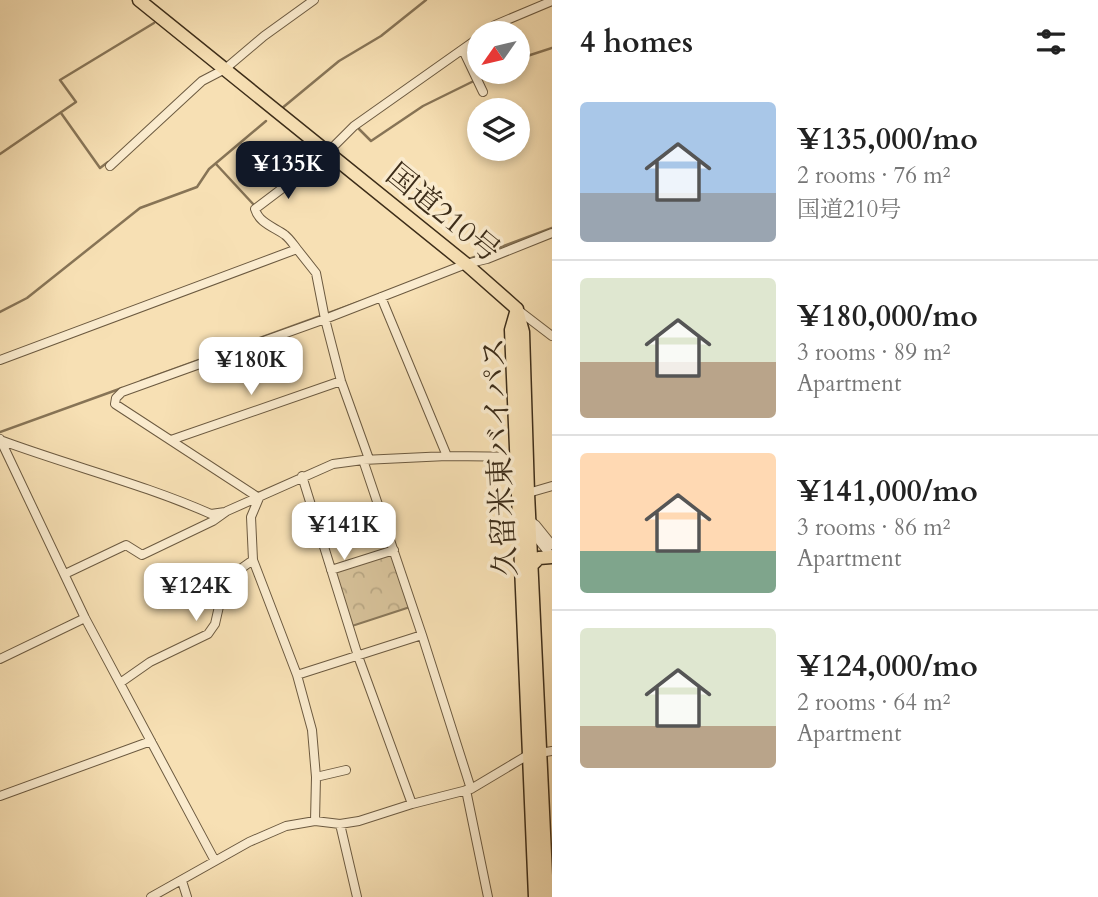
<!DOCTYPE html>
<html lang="en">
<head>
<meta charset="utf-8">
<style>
	body { margin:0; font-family:Cardo,"Noto Serif JP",serif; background:#f2f2f2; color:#222; height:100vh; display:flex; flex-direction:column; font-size:26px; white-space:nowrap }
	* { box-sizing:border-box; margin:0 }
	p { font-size:23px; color:#767676 }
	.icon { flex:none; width:38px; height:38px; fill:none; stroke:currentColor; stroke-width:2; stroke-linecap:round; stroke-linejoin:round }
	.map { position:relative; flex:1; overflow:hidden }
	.details { display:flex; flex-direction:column; background:#fff; width:546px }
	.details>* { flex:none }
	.needle { width:46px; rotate:236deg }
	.controls { position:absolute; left:467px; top:21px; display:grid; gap:14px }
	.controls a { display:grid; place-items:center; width:63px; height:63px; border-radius:50%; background:#fff; box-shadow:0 4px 10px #0003; font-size:35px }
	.price { position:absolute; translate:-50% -60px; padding:0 16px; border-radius:14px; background:#fff; color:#222; font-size:23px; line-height:46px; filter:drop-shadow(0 2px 4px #0008) }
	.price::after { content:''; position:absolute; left:50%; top:42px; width:21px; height:16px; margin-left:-10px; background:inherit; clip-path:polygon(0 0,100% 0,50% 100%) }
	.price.selected { background:#111827; color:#fff }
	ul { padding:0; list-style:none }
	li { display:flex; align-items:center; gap:21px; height:175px; padding:0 28px }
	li+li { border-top:2px solid #e0e0e0 }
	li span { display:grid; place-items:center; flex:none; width:196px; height:140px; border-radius:7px; color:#555 }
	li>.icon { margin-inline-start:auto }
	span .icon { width:84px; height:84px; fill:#fffc; stroke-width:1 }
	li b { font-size:30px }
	h2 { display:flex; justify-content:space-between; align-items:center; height:84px; padding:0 28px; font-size:30px }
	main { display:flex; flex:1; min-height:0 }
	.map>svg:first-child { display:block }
	.park { fill:url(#park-crowns); stroke:#8a785a; stroke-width:2 }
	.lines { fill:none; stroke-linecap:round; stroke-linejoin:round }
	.stream { stroke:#877456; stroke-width:2.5 }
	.minor-casing { stroke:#6c5a40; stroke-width:10 }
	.highway-casing { stroke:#3d2d19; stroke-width:15 }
	.minor { stroke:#faebce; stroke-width:8 }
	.highway { stroke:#f7e0b4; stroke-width:12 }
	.labels { text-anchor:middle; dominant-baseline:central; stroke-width:7; stroke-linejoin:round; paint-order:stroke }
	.street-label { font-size:30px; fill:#3d2d19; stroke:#faebce }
</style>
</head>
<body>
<main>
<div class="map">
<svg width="552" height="897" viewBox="0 0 552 897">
	<defs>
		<pattern id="park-crowns" width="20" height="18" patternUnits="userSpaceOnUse" patternTransform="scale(1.75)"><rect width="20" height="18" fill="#d7c29a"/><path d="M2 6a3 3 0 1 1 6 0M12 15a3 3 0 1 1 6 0" fill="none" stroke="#b9a784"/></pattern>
	</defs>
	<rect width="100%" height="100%" fill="#f7e0b4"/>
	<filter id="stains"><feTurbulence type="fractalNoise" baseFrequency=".00286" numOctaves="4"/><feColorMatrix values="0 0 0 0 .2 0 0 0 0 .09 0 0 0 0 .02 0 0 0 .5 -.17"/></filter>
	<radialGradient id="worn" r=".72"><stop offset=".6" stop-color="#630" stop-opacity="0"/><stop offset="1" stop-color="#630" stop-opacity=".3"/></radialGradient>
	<path class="park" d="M394,550L413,606L349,627L331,571Z"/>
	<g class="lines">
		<path class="stream" d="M518,59L552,48
			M281,109L339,61L381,36L426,0
			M61,113L100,168L108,162
			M359,129L371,141L423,106L492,72
			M0,154L76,102L60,80L154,23
			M216,164L254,205
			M469,259L552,228
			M0,312L27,298L140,208L197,187L209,169L266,121
			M141,381L359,302
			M0,432L122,388"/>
		<g class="minor-casing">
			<path id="minor" d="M484,33L495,25L552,1
				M463,50L483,92
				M110,166L202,81L225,69L264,36L314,0
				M297,249C293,244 290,239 285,235C274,227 259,223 255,209L321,159L354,126L480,37
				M381,297L447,456
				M518,310L552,336
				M0,360L297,249L316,273L325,319L341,381L369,459
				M0,439L85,618L215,861
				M0,440C70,466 143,484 211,514L225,512
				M171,440L341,381
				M363,460L422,635L471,789
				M302,476L358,656L412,804
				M528,493L552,486
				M259,498L115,404L116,398L122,392L325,319L466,264L487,259L552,233
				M259,498L251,517L253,560L297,675L312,730L316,777L315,821
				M528,519L536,525L552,545
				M530,529L552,557
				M331,570L394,550
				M65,574L126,545L142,555L213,521L227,511L333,464L363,460L447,456L521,457
				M0,659L85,618
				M297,675L422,635
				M120,683L150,662L208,634L215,624L225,580L253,560
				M316,777L346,770
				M466,790L488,897
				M0,796L151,741
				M340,824L357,897
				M182,881L187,897
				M151,897L249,842L286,826L315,821L340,824L359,821L412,804L471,789L528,755L552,751"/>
		</g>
		<g class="highway-casing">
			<path id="highway" d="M139,0L466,264L517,309
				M517,309L511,330L535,897
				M517,310L523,332L528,493L547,897
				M531,566L539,558L552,557"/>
		</g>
		<use href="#minor" class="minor"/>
		<use href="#highway" class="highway"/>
	</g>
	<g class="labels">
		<g class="street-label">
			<text transform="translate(443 213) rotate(39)">国道210号</text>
			<text transform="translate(500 457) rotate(-93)">久留米東バイパス</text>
		</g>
	</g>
	<rect width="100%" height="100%" filter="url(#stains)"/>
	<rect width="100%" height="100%" fill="url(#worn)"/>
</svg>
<div class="controls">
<a><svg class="needle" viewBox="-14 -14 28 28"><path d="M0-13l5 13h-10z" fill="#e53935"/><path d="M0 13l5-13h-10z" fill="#767676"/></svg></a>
<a><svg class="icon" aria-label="layers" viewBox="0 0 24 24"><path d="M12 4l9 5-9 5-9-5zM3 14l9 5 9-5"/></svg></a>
</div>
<b class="price selected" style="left:288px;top:201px">¥135K</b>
<b class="price" style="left:251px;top:397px">¥180K</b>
<b class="price" style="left:344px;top:562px">¥141K</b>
<b class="price" style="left:196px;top:623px">¥124K</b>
</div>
<section class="details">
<h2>4 homes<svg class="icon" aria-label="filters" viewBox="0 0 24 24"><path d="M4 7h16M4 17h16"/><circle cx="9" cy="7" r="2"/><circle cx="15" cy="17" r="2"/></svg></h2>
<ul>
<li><span style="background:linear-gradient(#a9c7e8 65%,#9aa5b1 0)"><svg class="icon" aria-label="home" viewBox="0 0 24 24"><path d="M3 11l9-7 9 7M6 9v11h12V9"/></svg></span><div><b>¥135,000/mo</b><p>2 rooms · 76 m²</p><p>国道210号</p></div></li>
<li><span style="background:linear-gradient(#dfe7d0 60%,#b9a48a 0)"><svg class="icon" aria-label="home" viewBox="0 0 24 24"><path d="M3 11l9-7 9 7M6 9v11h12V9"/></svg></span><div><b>¥180,000/mo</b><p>3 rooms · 89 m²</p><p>Apartment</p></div></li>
<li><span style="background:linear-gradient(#ffd9b3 70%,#7fa58c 0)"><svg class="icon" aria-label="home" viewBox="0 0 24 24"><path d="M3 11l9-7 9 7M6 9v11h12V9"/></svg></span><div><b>¥141,000/mo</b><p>3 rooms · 86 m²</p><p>Apartment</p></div></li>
<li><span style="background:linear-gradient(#dfe7d0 70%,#b9a48a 0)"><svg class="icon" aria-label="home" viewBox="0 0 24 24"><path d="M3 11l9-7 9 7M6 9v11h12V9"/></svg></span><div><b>¥124,000/mo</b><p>2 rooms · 64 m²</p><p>Apartment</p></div></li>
</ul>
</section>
</main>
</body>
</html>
